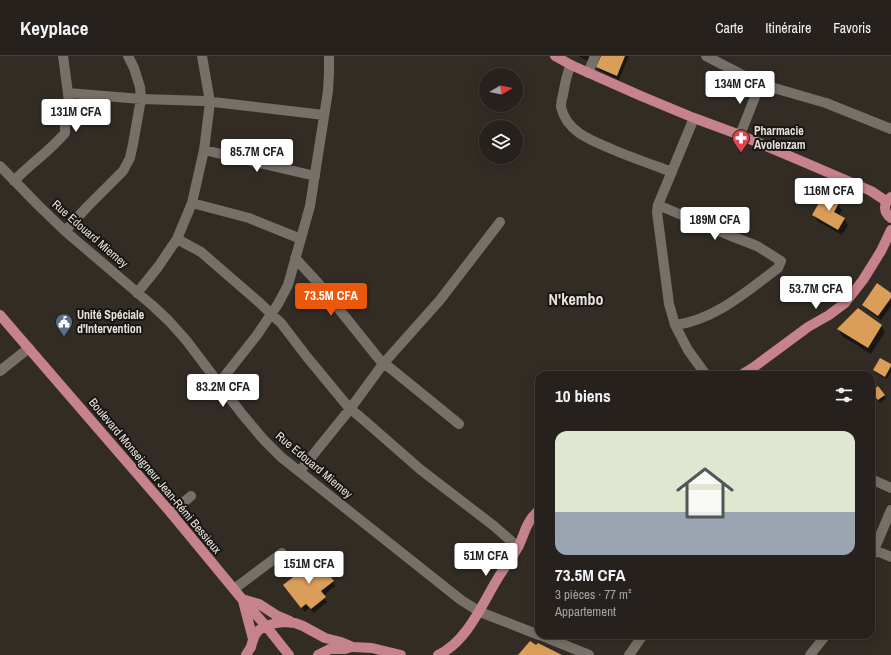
<!DOCTYPE html>
<html lang="fr">
<head>
<meta charset="utf-8">
<style>
	body { margin:0; font-family:"Archivo Narrow",sans-serif; background:#322e29; color:#f1f3f6; height:100vh; display:flex; flex-direction:column; font-size:15px; white-space:nowrap }
	* { box-sizing:border-box; margin:0 }
	p { font-size:13px; color:#a4a3a3 }
	.icon { flex:none; width:22px; height:22px; fill:none; stroke:currentColor; stroke-width:2; stroke-linecap:round; stroke-linejoin:round }
	.map { position:relative; flex:1; overflow:hidden }
	.drawer { position:absolute; left:535px; top:315px; width:340px; height:268px; display:flex; flex-direction:column; background:#26211c; border-radius:12px; box-shadow:0 2px 10px #0003,0 0 0 1px #423e3b }
	.drawer>* { flex:none }
	.needle { width:26px; rotate:80deg }
	.buttons { position:absolute; left:479px; top:12px; display:grid; gap:8px }
	.buttons a { display:grid; place-items:center; width:44px; height:44px; border-radius:50%; background:#26211c; box-shadow:0 2px 10px #0003,0 0 0 1px #423e3b; font-size:20px }
	.price { position:absolute; translate:-50% -34px; padding:0 9px; border-radius:4px; background:#fff; color:#222; font-size:13px; line-height:26px; filter:drop-shadow(0 1px 2px #0008) }
	.price::after { content:''; position:absolute; left:50%; top:24px; width:12px; height:9px; margin-left:-6px; background:inherit; clip-path:polygon(0 0,100% 0,50% 100%) }
	.price.current { background:#ea580c; color:#fff }
	ul { padding:0; list-style:none }
	li { display:grid; align-content:center; gap:8px; height:212px; padding:0 20px }
	li+li { border-top:1px solid #423e3b }
	li span { display:grid; place-items:center; height:124px; border-radius:12px; color:#555 }
	li>.icon { margin-inline-start:auto }
	span .icon { width:72px; height:72px; fill:#fffc; stroke-width:1 }
	li b { font-size:17px }
	h2 { display:flex; justify-content:space-between; align-items:center; height:48px; padding:0 20px; font-size:17px }
	header { display:flex; align-items:center; gap:24px; box-sizing:border-box; height:56px; padding:0 20px; background:#26211c; border-bottom:1px solid #423e3b }
	header strong { font-size:19px }
	nav { display:flex; gap:22px; margin-inline-start:auto; font-size:14px }
	.map>svg:first-child { display:block }
	.shadow { fill:#0007 }
	.building { fill:#da9e59 }
	.lines { fill:none; stroke-linecap:round; stroke-linejoin:round }
	.minor { stroke:#777068; stroke-width:10 }
	.major { stroke:#c6838b; stroke-width:10 }
	.labels { text-anchor:middle; dominant-baseline:central; stroke-width:4; stroke-linejoin:round; paint-order:stroke }
	.poi-label { font-size:12px; font-weight:bold; fill:#e6e2de; stroke:#181512; text-anchor:start }
	.street-label { font-size:12px; fill:#e6e2de; stroke:#181512 }
	.district-label { font-size:16px; font-weight:bold; fill:#e6e2de; stroke:#181512 }
</style>
</head>
<body>
<header>
<strong>Keyplace</strong>
<nav><a>Carte</a><a>Itinéraire</a><a>Favoris</a></nav>
</header>
<div class="map">
<svg width="891" height="599" viewBox="0 0 891 599">
	<rect width="100%" height="100%" fill="#322c25"/>
	<path class="shadow" d="M578,0H591L588,5Z
		M602,0H629L619,24L600,15L597,11Z
		M838,148L842,154L839,160L844,163L848,169L842,179L817,165L814,159Z
		M891,238V250L881,264L866,253L863,249Z
		M881,269L885,276L871,298L842,280L839,274Z
		M891,309V315L887,323L876,317L874,314Z
		M874,339H884L886,342L880,347Z
		M333,525L335,530L323,540L327,546L314,557L309,552L305,556L287,533Z"/>
	<path class="building" d="M601,0H625L617,20L596,11Z
		M824,138L839,147L834,156L845,162L838,174L812,159Z
		M877,227L891,237V242L878,260L862,249Z
		M858,252L882,269L868,292L837,273Z
		M880,302L891,308V310L885,321L873,314Z
		M878,330L885,339L878,344L871,336Z
		M316,503L334,525L321,535L326,541L311,553L306,548L301,552L283,529Z
		M530,585L536,589L538,587L562,599H518Z"/>
	<g class="lines">
		<path class="minor" d="M706,0L760,28L826,47L891,73
			M571,9C566,19 565,28 563,39C562,42 561,47 561,51C567,77 593,85 614,94C633,102 653,109 672,116
			M588,17L595,0
			M68,37L141,43L205,45L324,59
			M694,62L658,149L657,156L669,248L675,269L688,294L706,319
			M740,79L760,28
			M204,94L315,120
			M0,110L39,150L65,175L153,250L169,265L186,284L242,358L264,384L281,401L461,544L480,556L539,579
			M14,125C30,108 50,95 65,77V69L67,65L69,52L68,37L63,0
			M192,147L249,162L301,183
			M658,149L731,180L757,190L781,205L778,212C747,235 715,264 675,269
			M65,175L87,151L123,115L130,102L133,88L141,43L140,31L134,12L128,0
			M177,183L201,196L261,248L281,267L307,301L350,353L358,359L421,414L494,470L518,491
			M295,202L318,227L383,308
			M137,237L158,211L177,183L192,147L204,94L210,46L202,0
			M384,307L459,368
			M0,315L29,292
			M218,327L223,322L257,279L278,248L288,229L310,150L328,35L329,17V0
			M300,415L350,353L383,308L440,244L500,166
			M871,423L891,432
			M171,457L191,440
			M874,494L891,501
			M871,501L891,454
			M234,533L282,497
			M540,579L589,599
			M629,599L643,579
			M810,599L826,579"/>
		<path class="major" d="M555,0L571,9L641,40L694,62L740,79L813,110L871,135L886,145
			M891,141C883,147 883,156 891,162
			M0,259L171,457L242,543L266,570L289,599
			M741,319L754,311L785,288L808,271L829,259L845,247L863,224L881,195L891,174
			M242,543L259,548L276,559L290,565
			M243,545L253,583
			M246,599L251,591L252,587L255,579L259,574L266,570L276,567L284,566L295,567L303,570L325,582L341,586L353,591L372,592L401,599
			M318,599L330,593H345L351,591
			M438,599C467,586 482,548 498,522C504,512 512,502 518,491C523,482 525,471 531,463C533,460 536,457 539,454"/>
	</g>
	<defs>
		<g id="pharmacy-pin" transform="scale(0.9)"><path d="M0 17L-7.5 6A9.5 9.5 0 1 1 7.5 6Z" fill="#e0444e" stroke="#181512"/><path d="M-2-6h4v4h4v4h-4v4h-4v-4h-4v-4h4Z" fill="#fff"/></g>
		<g id="civic-pin" transform="scale(0.9)"><path d="M0 17L-7.5 6A9.5 9.5 0 1 1 7.5 6Z" fill="#5c6f8a" stroke="#181512"/><path d="M-.6-6.5H3V-4.5H.6V-3L4-1V1h2V6H-6V1h2V-1L-.6-3ZM-1.2 2.5V6h2.4V2.5Z" fill="#fff"/></g>
	</defs>
	<g fill-rule="evenodd">
		<use href="#pharmacy-pin" x="741" y="82"/>
		<use href="#civic-pin" x="64" y="266"/>
	</g>
	<g class="labels">
		<g class="poi-label">
			<text x="754" y="75">Pharmacie<tspan x="754" dy="14">Avolenzam</tspan></text>
			<text x="77" y="259">Unité Spéciale<tspan x="77" dy="14">d'Intervention</tspan></text>
		</g>
		<g class="street-label">
			<text transform="translate(90 178) rotate(41)">Rue Edouard Miemey</text>
			<text transform="translate(314 409) rotate(40)">Rue Edouard Miemey</text>
			<text transform="translate(155 420) rotate(50)">Boulevard Monseigneur Jean-Rémi Bessieux</text>
		</g>
		<g class="district-label">
			<text x="576" y="243">N'kembo</text>
		</g>
	</g>
</svg>
<div class="buttons">
<a><svg class="needle" viewBox="-14 -14 28 28"><path d="M0-13l5 13h-10z" fill="#e53935"/><path d="M0 13l5-13h-10z" fill="#a4a3a3"/></svg></a>
<a><svg class="icon" aria-label="layers" viewBox="0 0 24 24"><path d="M12 4l9 5-9 5-9-5zM3 14l9 5 9-5"/></svg></a>
</div>
<b class="price" style="left:740px;top:49px">134M CFA</b>
<b class="price" style="left:76px;top:77px">131M CFA</b>
<b class="price" style="left:257px;top:117px">85.7M CFA</b>
<b class="price" style="left:829px;top:156px">116M CFA</b>
<b class="price" style="left:715px;top:185px">189M CFA</b>
<b class="price" style="left:816px;top:254px">53.7M CFA</b>
<b class="price current" style="left:331px;top:261px">73.5M CFA</b>
<b class="price" style="left:223px;top:352px">83.2M CFA</b>
<b class="price" style="left:486px;top:521px">51M CFA</b>
<b class="price" style="left:309px;top:529px">151M CFA</b>
<section class="drawer">
<h2>10 biens<svg class="icon" aria-label="filters" viewBox="0 0 24 24"><path d="M4 7h16M4 17h16"/><circle cx="9" cy="7" r="2"/><circle cx="15" cy="17" r="2"/></svg></h2>
<ul>
<li><span style="background:linear-gradient(#dfe7d0 65%,#9aa5b1 0)"><svg class="icon" aria-label="home" viewBox="0 0 24 24"><path d="M3 11l9-7 9 7M6 9v11h12V9"/></svg></span><div><b>73.5M CFA</b><p>3 pièces · 77 m²</p><p>Appartement</p></div></li>
</ul>
</section>
</div>
</body>
</html>
